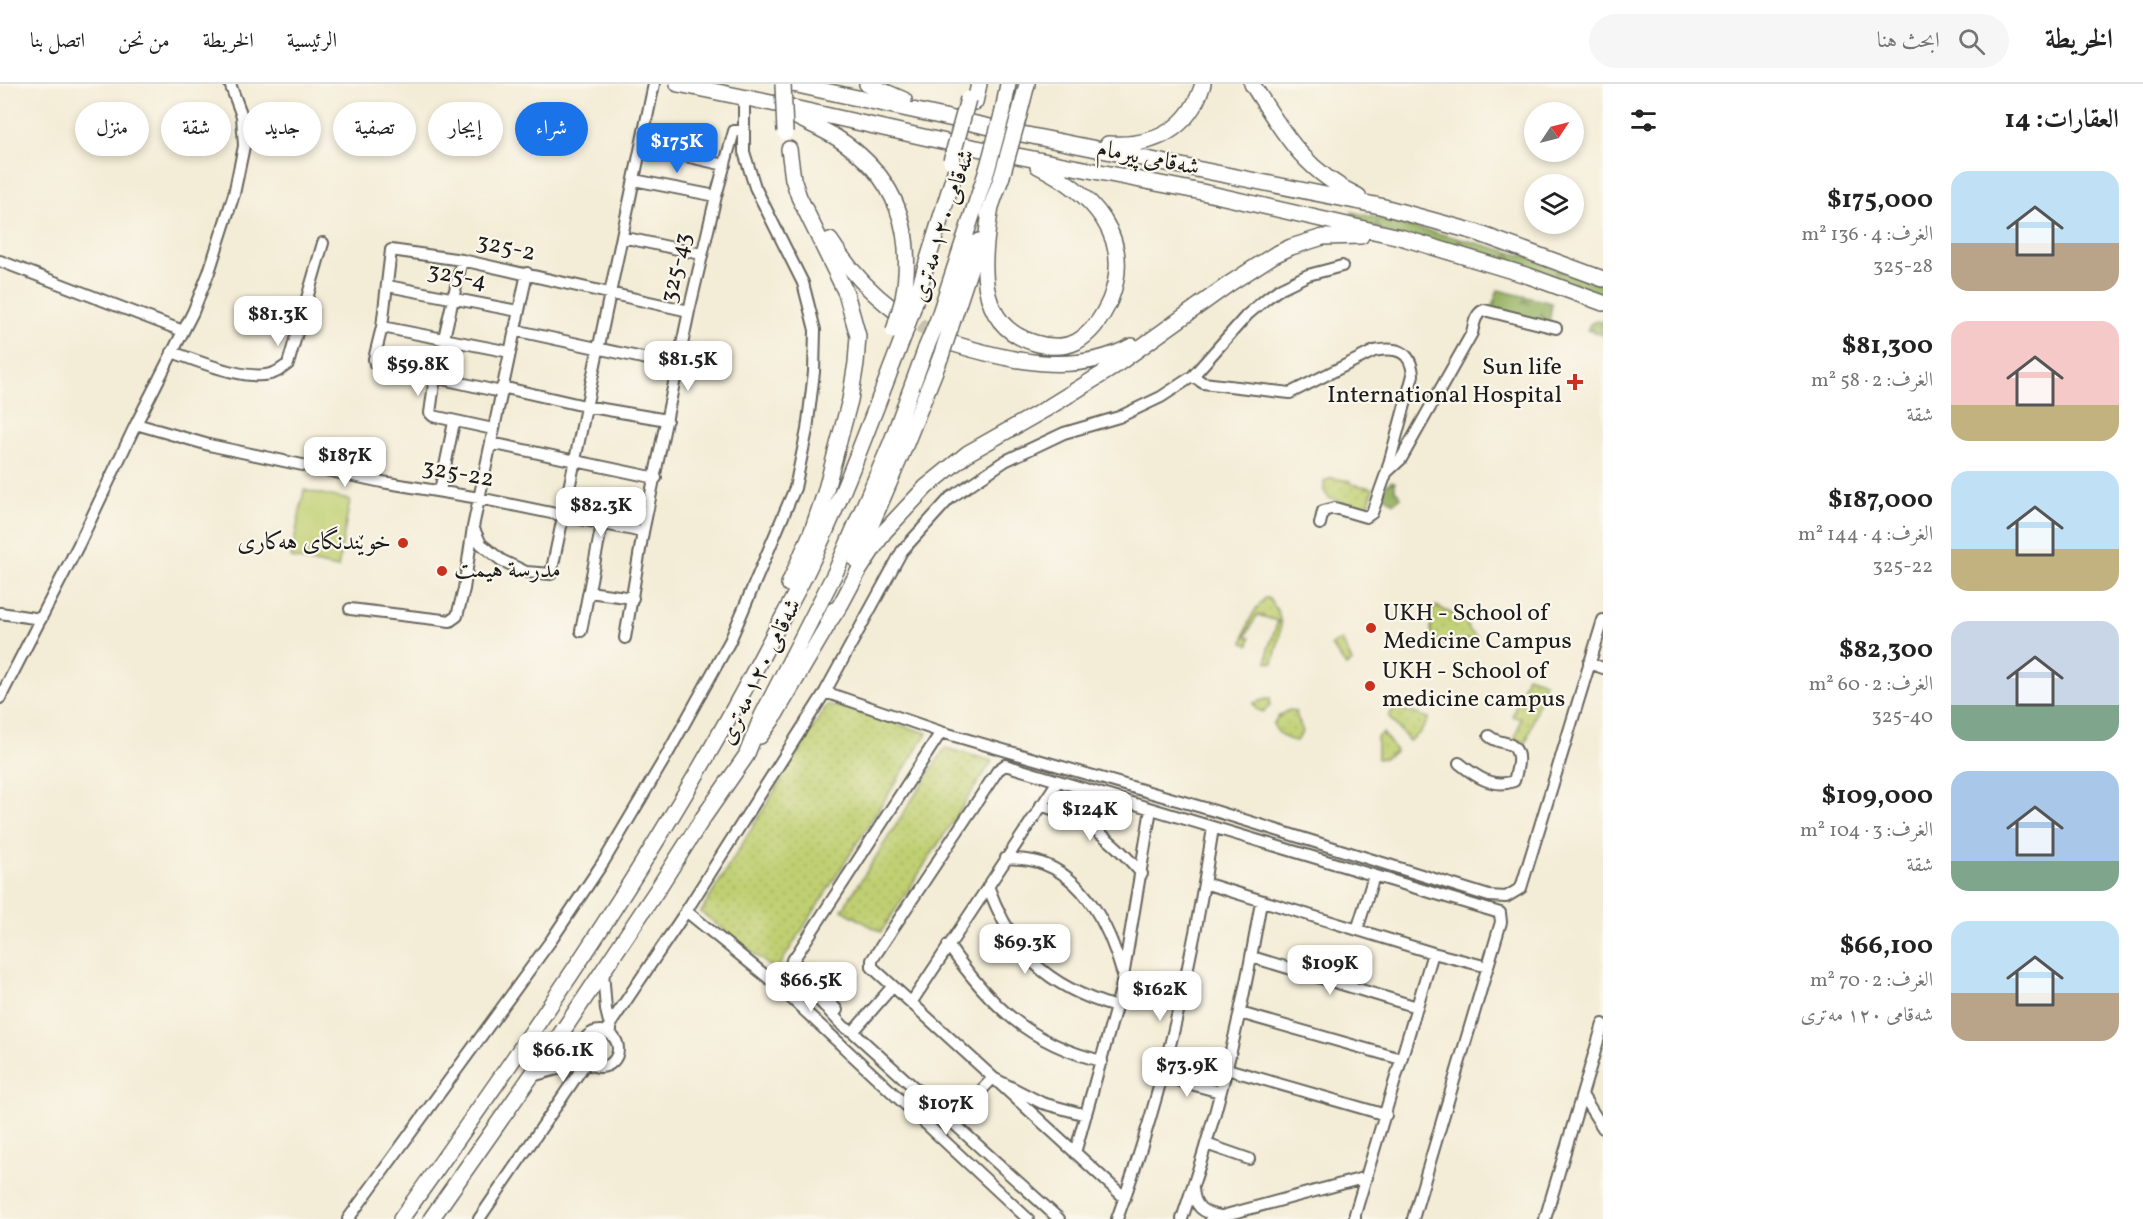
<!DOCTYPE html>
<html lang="ar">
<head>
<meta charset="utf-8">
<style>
	body { margin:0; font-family:Vollkorn,Amiri,serif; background:#f6f6f6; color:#222; direction:rtl; height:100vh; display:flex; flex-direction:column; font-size:22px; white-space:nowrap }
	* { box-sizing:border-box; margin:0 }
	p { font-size:20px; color:#767676 }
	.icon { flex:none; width:33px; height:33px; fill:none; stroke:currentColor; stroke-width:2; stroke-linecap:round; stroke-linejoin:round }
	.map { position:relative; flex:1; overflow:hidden; direction:ltr }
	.panel { display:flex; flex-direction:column; background:#fff; width:540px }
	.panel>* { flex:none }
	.top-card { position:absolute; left:18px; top:18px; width:570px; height:54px; direction:rtl; display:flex; gap:12px }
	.needle { width:39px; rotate:55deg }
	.tools { position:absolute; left:1524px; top:18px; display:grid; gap:12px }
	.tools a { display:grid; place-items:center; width:60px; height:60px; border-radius:50%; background:#fff; box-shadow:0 3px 9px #0003; font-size:30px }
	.price { position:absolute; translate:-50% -51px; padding:0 14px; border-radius:12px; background:#fff; color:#222; font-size:20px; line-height:39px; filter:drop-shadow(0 2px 3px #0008) }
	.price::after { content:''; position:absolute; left:50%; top:36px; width:18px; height:14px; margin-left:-9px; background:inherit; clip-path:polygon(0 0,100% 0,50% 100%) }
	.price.on { background:#1a73e8; color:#fff }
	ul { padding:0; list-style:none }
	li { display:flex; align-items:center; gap:18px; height:150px; padding:0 24px }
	li span { display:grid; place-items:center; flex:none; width:168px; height:120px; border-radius:18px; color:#555 }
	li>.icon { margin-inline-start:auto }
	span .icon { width:72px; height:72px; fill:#fffc; stroke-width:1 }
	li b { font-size:26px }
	h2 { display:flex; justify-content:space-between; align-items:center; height:72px; padding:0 24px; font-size:26px }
	.tag { padding:0 21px; border-radius:27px; background:#fff; box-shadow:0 3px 9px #0003; font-size:21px; line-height:54px }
	.tag.on { background:#1a73e8; color:#fff }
	header { display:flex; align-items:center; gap:36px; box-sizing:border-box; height:84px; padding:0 30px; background:#fff; border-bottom:2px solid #e0e0e0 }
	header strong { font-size:28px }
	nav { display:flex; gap:33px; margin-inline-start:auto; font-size:21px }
	.search { width:420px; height:54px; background:#f6f6f6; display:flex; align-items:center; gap:15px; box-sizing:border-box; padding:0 21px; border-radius:33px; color:#767676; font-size:22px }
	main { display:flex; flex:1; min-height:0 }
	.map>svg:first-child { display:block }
	.forest { fill:url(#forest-firs); stroke:#5a6740; stroke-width:1.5 }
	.park { fill:url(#park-dots); stroke:#6e7646; stroke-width:1.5 }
	.pitch { fill:#bfcf71; stroke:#6e7646; stroke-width:1.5 }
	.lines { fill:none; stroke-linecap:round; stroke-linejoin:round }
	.highway-tunnel { stroke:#c8c2b1; stroke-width:15; stroke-dasharray:15 8; stroke-linecap:butt }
	.minor-casing { stroke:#67655d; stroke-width:14 }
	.highway-casing { stroke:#67655d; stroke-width:18 }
	.minor { stroke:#fff; stroke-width:10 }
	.highway { stroke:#fff; stroke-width:15 }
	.highway-bridge-casing { stroke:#67655d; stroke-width:18; stroke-linecap:butt }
	.highway-bridge { stroke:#fff; stroke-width:15 }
	.poi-dot { fill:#c8321e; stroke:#fbf7ec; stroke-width:2 }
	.labels { text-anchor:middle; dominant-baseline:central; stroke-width:4.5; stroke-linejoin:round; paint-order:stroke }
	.street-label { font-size:24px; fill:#1c1c1c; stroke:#fbf7ec }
	.poi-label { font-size:24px; fill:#1c1c1c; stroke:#fbf7ec; text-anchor:start }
</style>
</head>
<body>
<header>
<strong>الخريطة</strong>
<div class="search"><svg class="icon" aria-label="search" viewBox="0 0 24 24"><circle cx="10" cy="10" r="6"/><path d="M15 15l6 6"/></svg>ابحث هنا</div>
<nav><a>الرئيسية</a><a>الخريطة</a><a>من نحن</a><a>اتصل بنا</a></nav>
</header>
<main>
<section class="panel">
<h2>العقارات: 14<svg class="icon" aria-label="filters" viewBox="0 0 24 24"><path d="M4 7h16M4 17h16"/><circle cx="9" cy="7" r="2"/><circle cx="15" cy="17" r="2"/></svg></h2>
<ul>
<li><span style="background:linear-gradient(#bfe0f5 60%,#b9a48a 0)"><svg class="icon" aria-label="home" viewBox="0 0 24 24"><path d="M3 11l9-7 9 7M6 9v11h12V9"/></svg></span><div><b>$175,000</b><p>الغرف: 4 · 136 m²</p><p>325-28</p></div></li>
<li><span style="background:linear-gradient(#f6c9c9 70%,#c2b280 0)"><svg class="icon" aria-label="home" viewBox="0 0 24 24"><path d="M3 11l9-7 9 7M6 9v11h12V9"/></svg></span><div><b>$81,300</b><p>الغرف: 2 · 58 m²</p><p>شقة</p></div></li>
<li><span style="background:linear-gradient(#bfe0f5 65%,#c2b280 0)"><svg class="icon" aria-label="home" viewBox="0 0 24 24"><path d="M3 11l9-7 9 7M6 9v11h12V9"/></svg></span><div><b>$187,000</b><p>الغرف: 4 · 144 m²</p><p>325-22</p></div></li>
<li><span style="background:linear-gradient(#c9d6e8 70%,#7fa58c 0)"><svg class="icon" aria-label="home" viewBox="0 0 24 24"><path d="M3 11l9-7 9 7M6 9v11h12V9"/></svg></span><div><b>$82,300</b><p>الغرف: 2 · 60 m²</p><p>325-40</p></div></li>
<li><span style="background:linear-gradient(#a9c7e8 75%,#7fa58c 0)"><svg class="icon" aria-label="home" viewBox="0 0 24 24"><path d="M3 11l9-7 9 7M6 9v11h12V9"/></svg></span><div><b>$109,000</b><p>الغرف: 3 · 104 m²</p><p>شقة</p></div></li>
<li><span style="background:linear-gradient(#bfe0f5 60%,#b9a48a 0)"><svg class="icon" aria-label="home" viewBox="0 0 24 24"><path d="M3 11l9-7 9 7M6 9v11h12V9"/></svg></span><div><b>$66,100</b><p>الغرف: 2 · 70 m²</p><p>شەقامی ١٢٠ مەتری</p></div></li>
</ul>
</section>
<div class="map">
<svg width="1603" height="1135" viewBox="0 0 1603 1135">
	<defs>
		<pattern id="forest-firs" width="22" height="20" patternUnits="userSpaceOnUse" patternTransform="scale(1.5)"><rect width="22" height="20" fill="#97b263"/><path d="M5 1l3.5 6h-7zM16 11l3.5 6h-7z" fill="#7a9051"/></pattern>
		<pattern id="park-dots" width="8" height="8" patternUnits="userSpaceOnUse" patternTransform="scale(1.5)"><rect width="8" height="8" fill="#bfcf71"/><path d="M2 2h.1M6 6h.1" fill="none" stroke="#a4b161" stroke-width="1.8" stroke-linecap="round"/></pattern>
	</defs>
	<rect width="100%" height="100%" fill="#fbf7ec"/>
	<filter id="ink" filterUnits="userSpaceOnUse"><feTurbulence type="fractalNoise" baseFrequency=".0167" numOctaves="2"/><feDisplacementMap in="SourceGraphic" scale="12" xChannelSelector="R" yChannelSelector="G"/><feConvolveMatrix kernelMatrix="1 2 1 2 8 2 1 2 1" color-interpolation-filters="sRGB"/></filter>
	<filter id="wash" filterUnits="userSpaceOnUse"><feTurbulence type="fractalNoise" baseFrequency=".008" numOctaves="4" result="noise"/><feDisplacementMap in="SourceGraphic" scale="24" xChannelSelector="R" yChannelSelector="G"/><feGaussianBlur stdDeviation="1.35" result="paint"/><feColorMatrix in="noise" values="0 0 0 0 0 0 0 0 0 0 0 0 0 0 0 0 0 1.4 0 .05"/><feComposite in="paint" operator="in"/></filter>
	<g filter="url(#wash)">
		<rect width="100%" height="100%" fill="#f3ecd6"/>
		<path class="forest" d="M1352,128L1469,157L1528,173L1603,202V213L1352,138Z
			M1498,206L1552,219L1548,247L1490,228Z
			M1597,236L1603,238V251L1587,246L1590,240Z
			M1391,397L1395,398V406L1401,413L1394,419L1385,412L1383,404Z"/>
		<path class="park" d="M1331,394L1351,397V400L1372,404L1373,406L1368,423L1360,424L1329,414L1324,407V398Z
			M1265,514H1268C1289,535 1279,553 1273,579L1267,578L1268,565L1278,537L1257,531L1246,552L1250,554L1249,561L1243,559C1246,541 1252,527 1265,514Z
			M1436,522L1465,536L1469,546L1478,554L1441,561C1427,551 1431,539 1433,524Z
			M1342,556L1352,578L1346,582L1331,561Z
			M1527,592L1545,598L1526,659L1515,655L1521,635L1512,632Z
			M1270,614V622L1263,628L1256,625L1253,619Z
			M826,622L840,623L927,649L776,887L701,828Z
			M1394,623L1429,634L1420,649L1409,657L1389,633Z
			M1289,626L1295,627L1303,648L1297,657C1286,656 1278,651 1273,640L1279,632Z
			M1383,649L1396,667L1385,674L1377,675V653Z
			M945,664L992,677L881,848L842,826Z"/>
		<path class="pitch" d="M304,406L350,416L338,484L291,474Z"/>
	</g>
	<g filter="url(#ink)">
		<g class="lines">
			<path class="highway-tunnel" d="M900,229L943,255"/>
			<g class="minor-casing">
				<path id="minor" d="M641,62L725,81
					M634,96L716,112
					M622,153L701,170
					M462,176L435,293L430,329L433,332L493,345
					M0,177L183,247
					M388,202L518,227
					M382,243L510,268
					M514,246L679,282
					M172,268C198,277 251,300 276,288C280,286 284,283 288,280L323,159
					M1193,292L1203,299L1290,309L1374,267C1396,263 1411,266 1413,291L1387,387L1372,429L1366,433L1335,424L1323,427L1320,440
					M502,303L585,322L667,336
					M501,308L375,280L374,275L382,243L391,166L462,176L689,227
					M136,340L209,361L382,398L479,414L643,448
					M491,359L656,394
					M1388,387L1401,375L1472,249C1474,240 1475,230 1484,226L1556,244
					M440,407L454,338
					M473,443L481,460L501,476L526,488L551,490L654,0
					M589,508L633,514
					M350,525L443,536L450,537L457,532L464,505L473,443L527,189
					M0,529L41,535
					M581,547L602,440
					M625,554L643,448L689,227L716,112L734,47H743
					M1589,579L1603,584
					M825,608L941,648L1215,727L1489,812L1506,813L1521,804L1603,536
					M0,614L79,460L136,340L193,228L209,188L234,110L244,62L242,32L230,0
					M1459,679C1475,692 1493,705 1514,697C1517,686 1523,668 1511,661C1503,657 1497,659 1489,652
					M1041,721C1089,737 1109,752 1142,790
					M1006,774C1017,775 1028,775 1038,778C1085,792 1110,845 1122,888
					M1204,799L1433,869L1488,883
					M988,802C1013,870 1046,902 1116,923
					M686,827L777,901L1028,1135
					M1357,846L1374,792
					M948,861C989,920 1029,960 1102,977
					M1252,873L1417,923
					M792,876L837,926
					M788,883L844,943L853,948L1059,1135
					M603,887L606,926L611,946
					M777,901L941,648
					M1121,905L1181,915
					M911,919L1058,697
					M1240,929L1401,975
					M582 965a18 18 0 1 1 36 0a18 18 0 1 1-36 0Z
					M605,948L683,832L825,608L902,467L950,414L1005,377L1064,349L1119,333L1161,313L1193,292L1247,231L1267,214L1281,204L1308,191L1342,182
					M853,948L892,903
					M1227,985L1386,1031
					M532,992L587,977
					M1162,992L1220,1008
					M1582,1011L1603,1044
					M952,1037L993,994L1042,1019L1086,1031
					M1206,1060L1249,1075
					M1075,1069L1121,905L1151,725
					M1193,1104C1194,1123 1203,1129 1220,1132
					M1125,1114L872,883V876L998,686L1005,681L1500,829L1501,838L1413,1135
					M348,1135L552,855L604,777L668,669L730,557L795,404L807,346L814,288L815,246L803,199L755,103L744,68V13
					M479,1135L587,977
					M1117,1135C1163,1009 1193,877 1213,744
					M1182,1135C1190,1110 1199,1085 1206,1060C1230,981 1247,900 1261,818
					M1211,1135L1367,1093
					M1355,1135V1130L1433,869
					M1545,1135L1603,940"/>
			</g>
			<g class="highway-casing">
				<path id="highway" d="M678,0L771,19L946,58L1202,108L1400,153L1529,192L1603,219
					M793,0L1022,50L1380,122L1475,148L1603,195
					M867,0L904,16
					M1252,0C1283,48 1303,86 1358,112
					M975,18L979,0
					M1003,27L1008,0
					M787,28C803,37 821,44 837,54C897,92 915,147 903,215
					M1019,31L1027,0
					M1108,60C1154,63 1189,46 1203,0
					M789,65L793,95L799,113L846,209L858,252L856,279L850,316L825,409L812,447L789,500
					M991,122C983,173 972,241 1035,259C1048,263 1063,264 1076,258C1092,249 1103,232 1110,216C1135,153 1091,108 1038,82
					M988,131L1002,92
					M830,156C847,183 869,207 894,226
					M913,224L958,78
					M937,238L987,86
					M950,245L979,157
					M951,259C1009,277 1075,293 1132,262
					M856,476L905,362L941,272
					M831,535L841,520L858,488L884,448L926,403L968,369L1044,326L1112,284L1229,200L1274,171L1291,163L1323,153L1361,152
					M760,652L772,636L827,542L834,526
					M401,1135C533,950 663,763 768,561C782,534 798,507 811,479C846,405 874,328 904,251
					M431,1135L562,948L657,806L703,734L746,672L762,632L836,487L891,359L926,264"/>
			</g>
			<use href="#minor" class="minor"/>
			<use href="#highway" class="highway"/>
			<g class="highway-bridge-casing">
				<path id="highway-bridge" d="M783,0L785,48
					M951,77L968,15
					M987,86L1003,27
					M1002,92L1019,31
					M894,247L903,215
					M904,251L913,224
					M926,264L937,238
					M941,272L950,245"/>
			</g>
			<use href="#highway-bridge" class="highway-bridge"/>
		</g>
	</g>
	<g class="poi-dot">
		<path d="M1572 289h6v6h6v6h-6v6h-6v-6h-6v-6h6z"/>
		<circle cx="403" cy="459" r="6"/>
		<circle cx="442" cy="487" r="6"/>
		<circle cx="1371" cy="544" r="6"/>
		<circle cx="1370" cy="602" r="6"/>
	</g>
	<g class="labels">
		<g class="street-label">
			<text transform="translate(1148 75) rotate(11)">شەقامی پیرمام</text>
			<text transform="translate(944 142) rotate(-72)">شەقامی ١٢٠ مەتری</text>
			<text transform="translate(506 164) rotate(12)">325-2</text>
			<text transform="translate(677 184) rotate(-77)">325-43</text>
			<text transform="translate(457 193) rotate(11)">325-4</text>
			<text transform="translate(458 390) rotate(10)">325-22</text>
			<text transform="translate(761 588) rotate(-64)">شەقامی ١٢٠ مەتری</text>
		</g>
		<g class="poi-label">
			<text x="1562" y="284" text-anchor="end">Sun life<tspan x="1562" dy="28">International Hospital</tspan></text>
			<text x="391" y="459" text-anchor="end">خوێندنگای هەکاری</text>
			<text x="454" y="487">مدرسة هيمت</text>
			<text x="1383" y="530">UKH - School of<tspan x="1383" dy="28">Medicine Campus</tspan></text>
			<text x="1382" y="588">UKH - School of<tspan x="1382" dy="28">medicine campus</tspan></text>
		</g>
	</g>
</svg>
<div class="tools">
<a><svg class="needle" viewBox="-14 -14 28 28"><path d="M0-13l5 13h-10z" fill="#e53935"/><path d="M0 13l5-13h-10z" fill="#767676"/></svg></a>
<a><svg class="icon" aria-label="layers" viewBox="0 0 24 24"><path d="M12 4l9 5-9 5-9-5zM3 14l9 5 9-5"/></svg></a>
</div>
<b class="price on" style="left:677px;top:90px">$175K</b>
<b class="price" style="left:278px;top:263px">$81.3K</b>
<b class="price" style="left:688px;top:308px">$81.5K</b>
<b class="price" style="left:418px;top:313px">$59.8K</b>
<b class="price" style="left:345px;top:404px">$187K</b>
<b class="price" style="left:601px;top:454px">$82.3K</b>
<b class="price" style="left:1090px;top:758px">$124K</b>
<b class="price" style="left:1025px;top:891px">$69.3K</b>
<b class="price" style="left:1330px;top:912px">$109K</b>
<b class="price" style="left:811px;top:929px">$66.5K</b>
<b class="price" style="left:1160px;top:938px">$162K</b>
<b class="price" style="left:563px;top:999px">$66.1K</b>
<b class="price" style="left:1187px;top:1014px">$73.9K</b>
<b class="price" style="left:946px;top:1052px">$107K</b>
<div class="top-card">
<a class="tag on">شراء</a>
<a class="tag">إيجار</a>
<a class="tag">تصفية</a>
<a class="tag">جديد</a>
<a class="tag">شقة</a>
<a class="tag">منزل</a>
</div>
</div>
</main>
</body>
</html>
